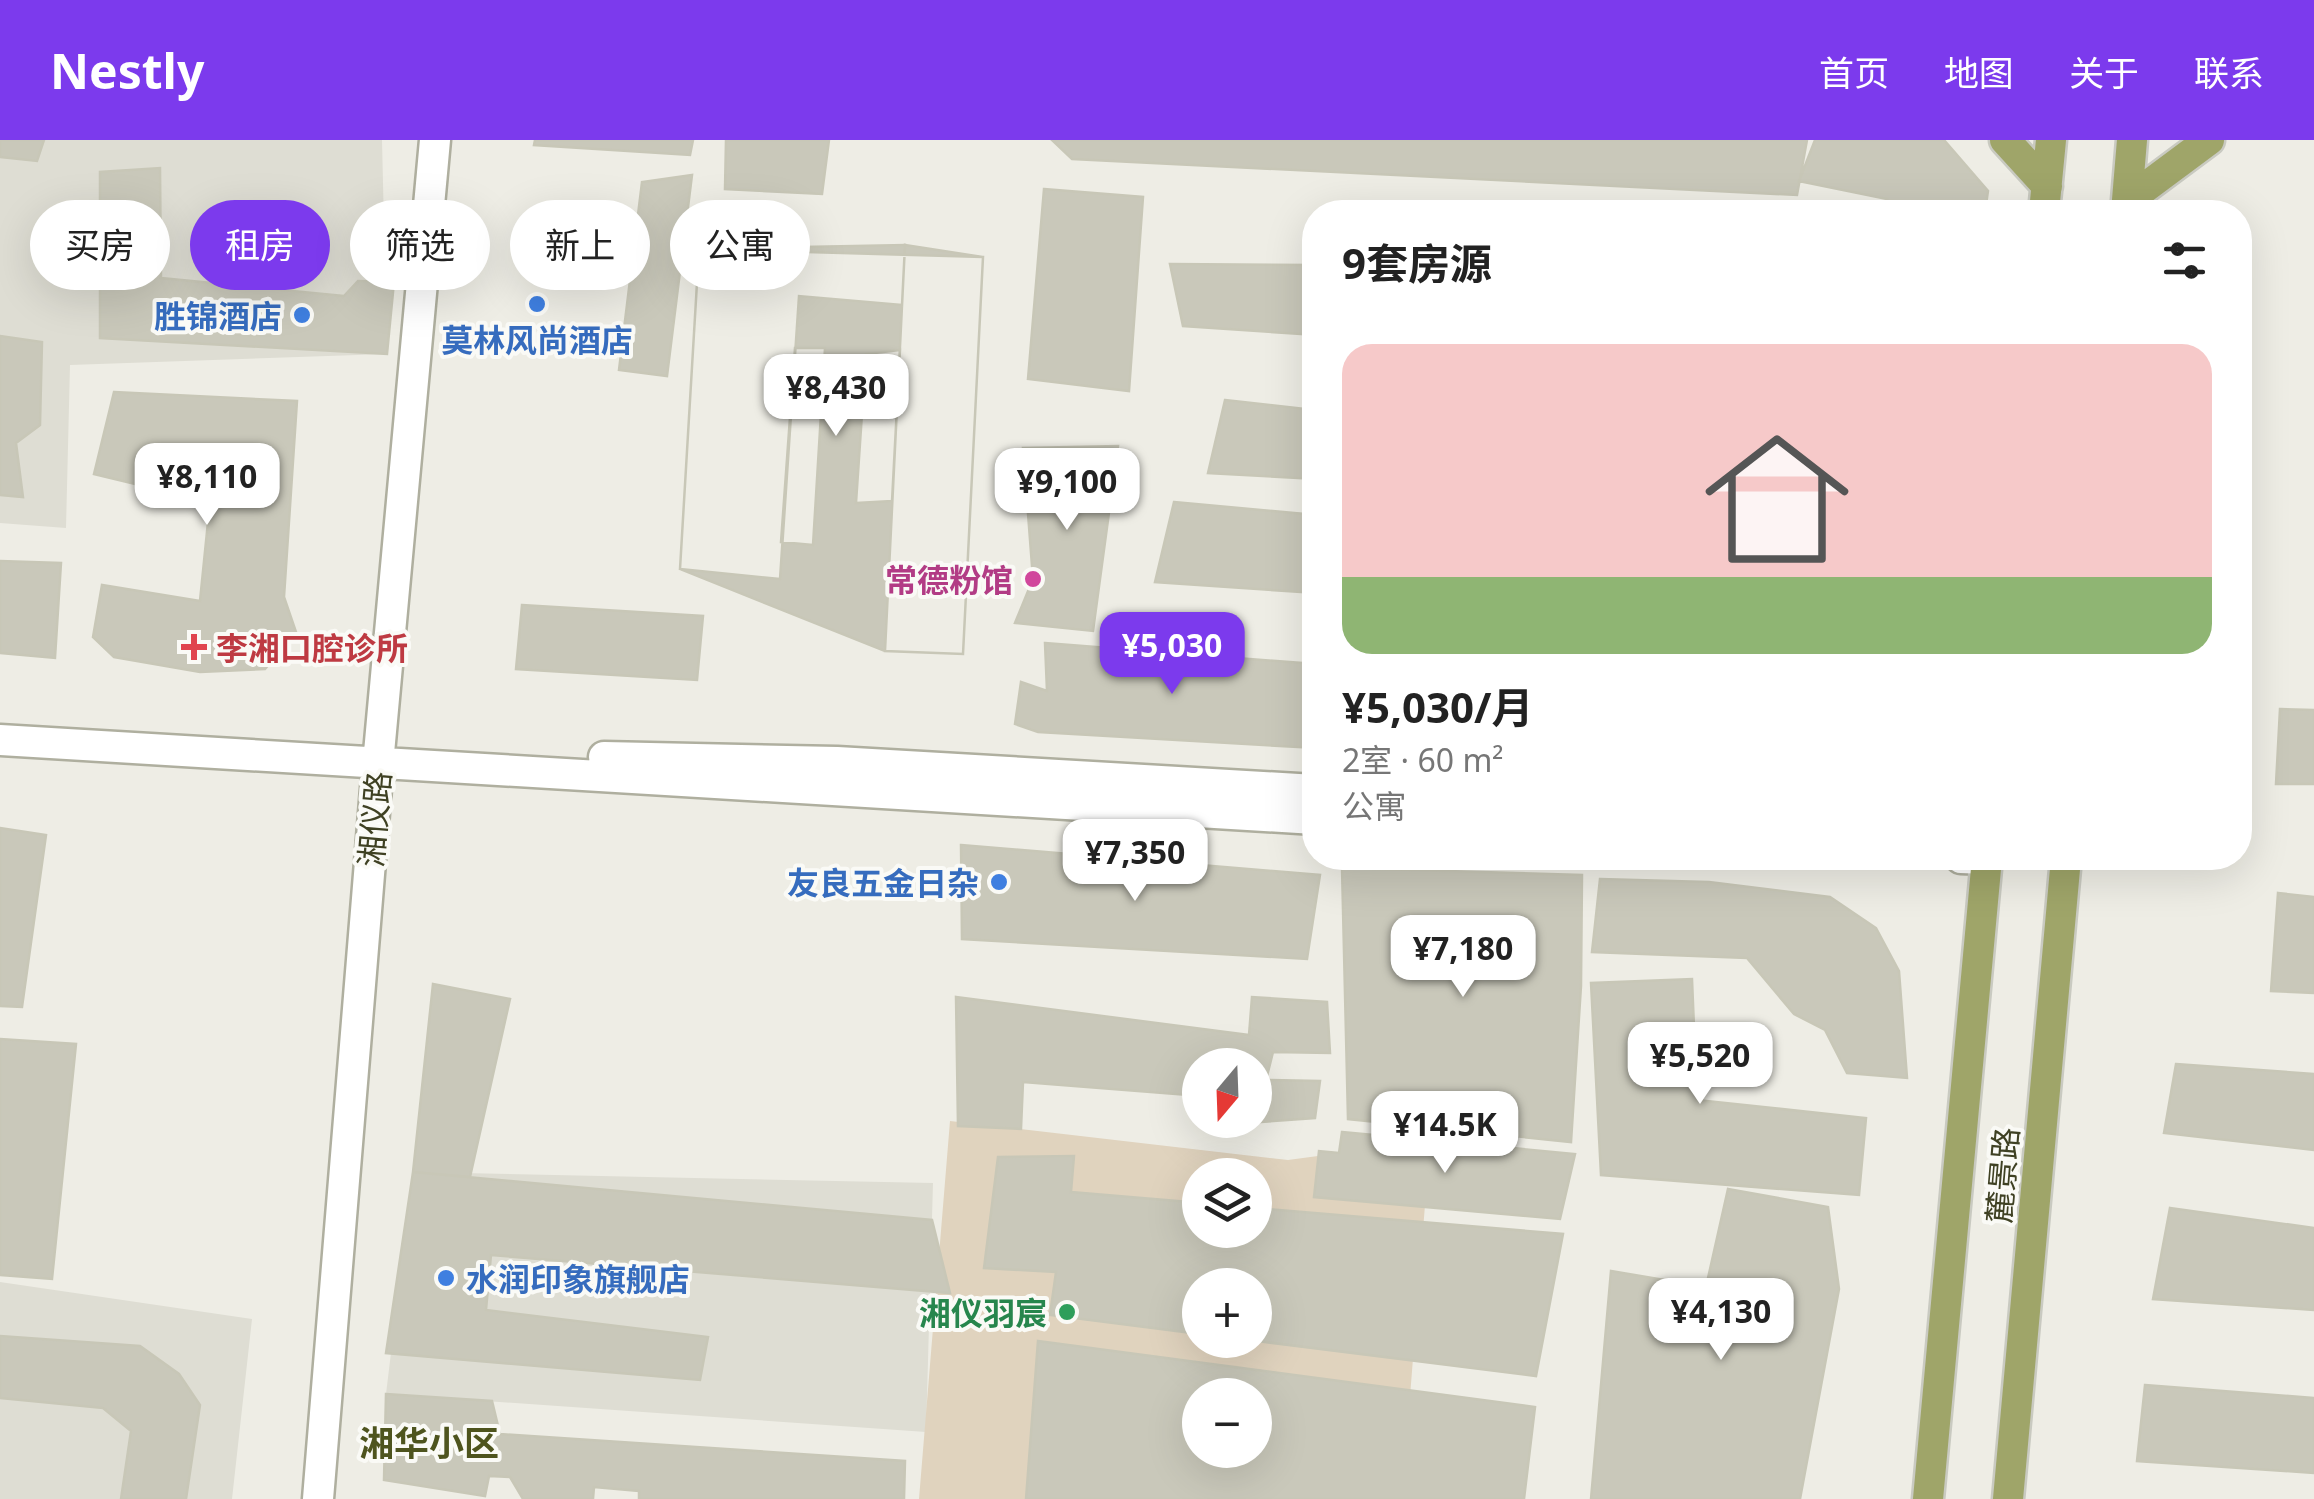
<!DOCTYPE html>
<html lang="zh">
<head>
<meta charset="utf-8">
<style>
	body { margin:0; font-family:"Noto Sans","Noto Sans SC",sans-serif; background:#f6f6f6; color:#222; height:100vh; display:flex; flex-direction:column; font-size:38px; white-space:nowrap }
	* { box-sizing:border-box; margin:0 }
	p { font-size:32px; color:#767676 }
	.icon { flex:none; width:55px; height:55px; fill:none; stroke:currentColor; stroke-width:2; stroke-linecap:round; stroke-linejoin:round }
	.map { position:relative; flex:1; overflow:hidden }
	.drawer { position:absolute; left:1302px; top:60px; width:950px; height:670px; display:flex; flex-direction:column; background:#fff; border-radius:40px; box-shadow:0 10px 40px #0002 }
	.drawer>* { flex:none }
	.banner { position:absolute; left:30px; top:60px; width:950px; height:90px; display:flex; gap:20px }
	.needle { width:65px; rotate:199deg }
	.controls { position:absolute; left:1182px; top:908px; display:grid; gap:20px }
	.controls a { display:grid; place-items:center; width:90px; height:90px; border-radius:50%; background:#fff; box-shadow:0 10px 40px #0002; font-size:50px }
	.price { position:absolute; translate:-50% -85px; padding:0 22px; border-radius:20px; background:#fff; color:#222; font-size:32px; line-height:65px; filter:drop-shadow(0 2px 5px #0008) }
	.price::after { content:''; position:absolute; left:50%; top:60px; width:30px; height:22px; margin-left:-15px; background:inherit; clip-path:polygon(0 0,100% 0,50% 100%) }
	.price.on { background:#7c3aed; color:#fff }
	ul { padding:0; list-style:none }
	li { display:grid; align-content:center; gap:20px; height:530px; padding:0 40px }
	li span { display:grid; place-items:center; height:310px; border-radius:30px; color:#555 }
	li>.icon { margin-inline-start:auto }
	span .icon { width:180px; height:180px; fill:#fffc; stroke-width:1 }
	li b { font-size:42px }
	h2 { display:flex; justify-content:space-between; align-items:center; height:120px; padding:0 40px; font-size:42px }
	.pill { padding:0 35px; border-radius:45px; background:#fff; box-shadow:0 10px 40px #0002; font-size:35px; line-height:90px }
	.pill.on { background:#7c3aed; color:#fff }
	header { display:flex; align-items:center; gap:60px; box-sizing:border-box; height:140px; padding:0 50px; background:#7c3aed; color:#fff }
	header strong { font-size:48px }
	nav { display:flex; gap:55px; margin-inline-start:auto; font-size:35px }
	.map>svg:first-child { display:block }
	.built { fill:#deddd3 }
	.green { fill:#e0d3be; fill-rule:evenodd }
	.building { fill:#c9c8ba; stroke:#c8c7b7; stroke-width:2.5; fill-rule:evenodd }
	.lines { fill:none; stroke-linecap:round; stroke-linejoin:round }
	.minor-casing { stroke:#afaf9f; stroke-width:35 }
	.major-casing { stroke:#c9cac1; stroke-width:35 }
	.minor { stroke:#fff; stroke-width:30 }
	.major { stroke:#9fa569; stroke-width:30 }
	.shop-dot { fill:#3f7fe0; stroke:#fafaf6; stroke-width:4 }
	.hotel-dot { fill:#d1479c; stroke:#fafaf6; stroke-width:4 }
	.health-dot { fill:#e0444e; stroke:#fafaf6; stroke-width:4 }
	.leisure-dot { fill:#2e9e5b; stroke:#fafaf6; stroke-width:4 }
	.labels { text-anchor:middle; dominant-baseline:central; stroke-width:8; stroke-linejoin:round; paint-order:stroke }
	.shop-label { font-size:32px; font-weight:bold; fill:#366cbe; stroke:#fafaf6; text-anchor:end }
	.hotel-label { font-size:32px; font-weight:bold; fill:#b23c85; stroke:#fafaf6; text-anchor:end }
	.health-label { font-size:32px; font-weight:bold; fill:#be3a42; stroke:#fafaf6; text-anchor:start }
	.street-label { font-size:32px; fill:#3f4123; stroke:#fafaf6 }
	.leisure-label { font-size:32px; font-weight:bold; fill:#27864d; stroke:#fafaf6; text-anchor:end }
	.neighbourhood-label { font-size:35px; font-weight:bold; fill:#4e541e; stroke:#fafaf6 }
</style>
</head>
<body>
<header>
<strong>Nestly</strong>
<nav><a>首页</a><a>地图</a><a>关于</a><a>联系</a></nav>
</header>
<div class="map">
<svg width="2314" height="1359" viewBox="0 0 2314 1359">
	<rect width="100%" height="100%" fill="#eeede5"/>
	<path class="built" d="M0,0H382L387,214L70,225L66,388L0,383Z
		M413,1032L933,1043L926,1292L386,1254Z
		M0,1142L252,1179L232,1359H0Z"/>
	<path class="green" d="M950,981L1288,1020L1430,1001L1402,1359H919ZM1200,1035H1255V1090H1200ZM1200,1145H1255V1200H1200ZM1200,1255H1255V1310H1200Z"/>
	<path class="building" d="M0,0H44L37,21L0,17Z
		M535,0H693L690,15L534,5Z
		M726,0H829L822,54L725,49Z
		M1052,0H1807L1797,55L1072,19Z
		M1815,0H1944L1988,51L1985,72H1886L1887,59L1799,41Z
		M160,28L161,138L344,156L358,141L394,142L387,214L100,198V32Z
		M692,35L667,236L619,230L642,42Z
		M1044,49L1143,57L1129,251L1028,239Z
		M905,105L983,117L963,514L885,511Z
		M905,105L902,165L799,156L780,439L680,429L699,109Z
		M699,109L983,117L963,514L885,511L680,429Z
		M1170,124L1315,125V195L1183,186Z
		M0,196L42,202L40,285L16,303L23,357L0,355Z
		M795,208H825L813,405L781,402Z
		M900,210L892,361L856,363L866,214Z
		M114,252L297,261L284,457L296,492L265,529L200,532L114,517L93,497L102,445L200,461L210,362L94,334Z
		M1225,260L1315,270V339L1208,333Z
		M1118,306L1093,491L1015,483L1033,439L1023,308Z
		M1174,362L1315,375V453L1155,442Z
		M0,421L61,423L55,518L0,513Z
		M522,465L703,476L697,540L516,529Z
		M1045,503L1315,524V608L1038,592L1015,584L1021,542L1047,551Z
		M2280,569L2314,570V644H2276Z
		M0,688L46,695L22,867L0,866Z
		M961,705L1320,735L1307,819L962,799Z
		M1342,728L1582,735L1581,846L1571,1002L1348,979Z
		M1600,739L1709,742L1830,757L1876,788L1899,831L1907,938L1847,933L1825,890L1794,874L1747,818L1592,812Z
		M2278,753L2314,757V853L2271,851Z
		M1692,839L1697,960L1866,978L1859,1055L1601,1035L1591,843Z
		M433,844L510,859L470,1037L413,1032Z
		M956,857L1249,895L1252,857L1327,862L1330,913L1273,912L1266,940L1320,941L1315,978L1234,984L1235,980H1255V925H1200V956L1023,942L1021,989L958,986Z
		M0,899L76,904L52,1139L0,1135Z
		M2176,924L2314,934V1010L2164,993Z
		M1342,992L1575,1014L1560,1079L1314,1057L1319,1011L1339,1013Z
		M1074,1016L1071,1052L1200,1063V1090H1255V1068L1563,1094L1536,1236L1249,1200H1255V1145H1200V1194L1050,1175L1056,1132L984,1128L998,1017Z
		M413,1032L932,1080L950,1153L491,1115L486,1170L708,1197L700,1240L386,1213Z
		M1728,1049L1828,1067L1839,1149L1800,1359H1591L1611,1131L1706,1147Z
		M2170,1068L2314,1088V1170L2153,1159Z
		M0,1196L140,1206L179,1234L200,1265L186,1359H121L131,1291L103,1268L0,1258Z
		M1038,1201L1535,1267L1524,1359H1026ZM1200,1255H1255V1310H1200Z
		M2145,1245L2314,1258V1333L2137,1321Z
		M386,1254L492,1261L500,1294L905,1321L904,1359H639V1351L594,1347L593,1359H523L510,1337L489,1336L485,1356L384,1340Z"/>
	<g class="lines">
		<g class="minor-casing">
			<path id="minor" d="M0,600L1315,679
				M604,617L837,622L1315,650
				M1961,718L1987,719
				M318,1359L378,624L435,0"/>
		</g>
		<g class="major-casing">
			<path id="major" d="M2005,0L2047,46
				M2127,61L2209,0
				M2044,72L2051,0
				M2126,72L2132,0
				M1928,1359L1987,718
				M2008,1359L2066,718"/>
		</g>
		<use href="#minor" class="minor"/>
		<use href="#major" class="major"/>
	</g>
	<g class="shop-dot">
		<circle cx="537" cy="164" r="10"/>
		<circle cx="302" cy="175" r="10"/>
		<circle cx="999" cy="742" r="10"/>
		<circle cx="446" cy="1138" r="10"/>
	</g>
	<circle class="hotel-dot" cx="1033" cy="439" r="10"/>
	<path class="health-dot" d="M189 492h10v10h10v10h-10v10h-10v-10h-10v-10h10z"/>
	<circle class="leisure-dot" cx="1067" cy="1172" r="10"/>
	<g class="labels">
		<g class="shop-label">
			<text x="282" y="175">胜锦酒店</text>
			<text x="537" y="199" text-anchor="middle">莫林风尚酒店</text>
			<text x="979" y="742">友良五金日杂</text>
			<text x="466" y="1138" text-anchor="start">水润印象旗舰店</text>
		</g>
		<g class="hotel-label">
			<text x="1013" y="439">常德粉馆</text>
		</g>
		<g class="health-label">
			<text x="216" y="507">李湘口腔诊所</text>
		</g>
		<g class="street-label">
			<text transform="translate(374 679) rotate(-85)">湘仪路</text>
			<text transform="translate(2002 1035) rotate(-85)">麓景路</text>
		</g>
		<g class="leisure-label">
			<text x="1047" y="1172">湘仪羽宸</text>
		</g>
		<g class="neighbourhood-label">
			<text x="429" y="1302">湘华小区</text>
		</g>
	</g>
</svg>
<div class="controls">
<a><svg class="needle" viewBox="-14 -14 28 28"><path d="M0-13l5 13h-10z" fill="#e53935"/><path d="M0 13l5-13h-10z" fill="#767676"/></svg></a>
<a><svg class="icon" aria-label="layers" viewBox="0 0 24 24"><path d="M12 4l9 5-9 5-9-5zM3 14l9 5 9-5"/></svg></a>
<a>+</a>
<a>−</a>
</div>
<b class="price" style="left:836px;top:299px">¥8,430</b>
<b class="price" style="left:207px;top:388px">¥8,110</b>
<b class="price" style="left:1067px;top:393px">¥9,100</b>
<b class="price on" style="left:1172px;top:557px">¥5,030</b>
<b class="price" style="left:1135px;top:764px">¥7,350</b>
<b class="price" style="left:1463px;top:860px">¥7,180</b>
<b class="price" style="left:1700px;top:967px">¥5,520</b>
<b class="price" style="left:1445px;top:1036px">¥14.5K</b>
<b class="price" style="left:1721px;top:1223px">¥4,130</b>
<div class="banner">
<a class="pill">买房</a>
<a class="pill on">租房</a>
<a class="pill">筛选</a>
<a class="pill">新上</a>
<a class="pill">公寓</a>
</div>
<section class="drawer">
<h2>9套房源<svg class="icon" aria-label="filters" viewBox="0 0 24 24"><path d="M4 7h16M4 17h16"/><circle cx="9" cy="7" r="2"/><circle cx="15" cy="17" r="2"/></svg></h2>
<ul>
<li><span style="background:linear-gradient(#f6c9c9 75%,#8fb573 0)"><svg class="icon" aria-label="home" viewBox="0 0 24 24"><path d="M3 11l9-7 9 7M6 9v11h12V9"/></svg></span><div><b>¥5,030/月</b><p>2室 · 60 m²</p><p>公寓</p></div></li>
</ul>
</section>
</div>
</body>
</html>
